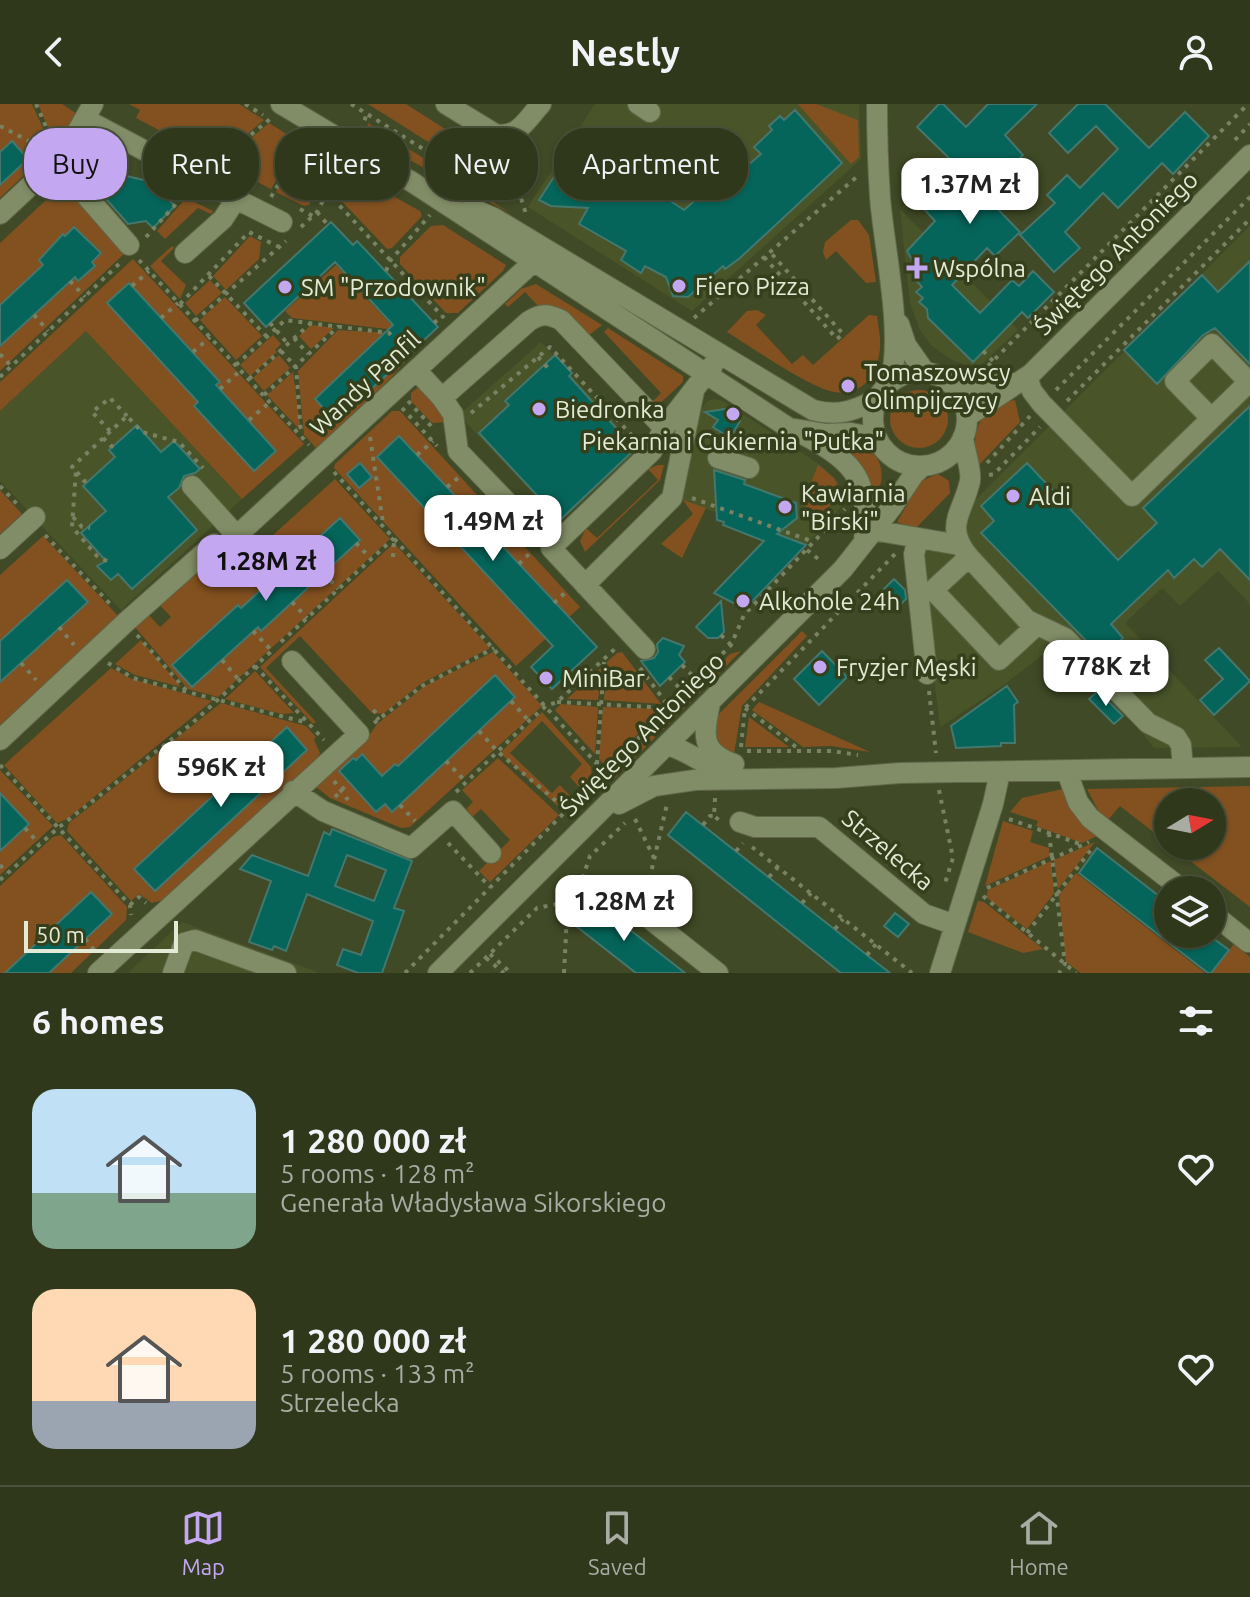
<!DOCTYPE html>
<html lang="en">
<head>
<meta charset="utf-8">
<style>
	body { margin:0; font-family:Ubuntu,sans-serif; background:#383f25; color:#f1f3f6; height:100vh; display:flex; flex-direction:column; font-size:30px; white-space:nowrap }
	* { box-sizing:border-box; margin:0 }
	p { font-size:26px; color:#a8aca3 }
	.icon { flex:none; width:44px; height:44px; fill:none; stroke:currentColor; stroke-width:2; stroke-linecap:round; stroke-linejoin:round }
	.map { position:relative; height:869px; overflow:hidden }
	.panel { display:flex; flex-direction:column; background:#30381c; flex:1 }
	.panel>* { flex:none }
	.banner { position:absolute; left:24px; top:24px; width:800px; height:72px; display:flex; gap:16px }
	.needle { width:52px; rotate:80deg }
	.buttons { position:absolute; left:1154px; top:684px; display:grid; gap:16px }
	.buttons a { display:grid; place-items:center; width:72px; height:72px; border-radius:50%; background:#30381c; box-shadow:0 2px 6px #0004,0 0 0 2px #4b523b; font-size:40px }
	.scale { position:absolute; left:24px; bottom:20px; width:154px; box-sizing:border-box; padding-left:8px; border:4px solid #e3ead5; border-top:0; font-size:22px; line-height:28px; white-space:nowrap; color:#e3ead5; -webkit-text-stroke:6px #353f1b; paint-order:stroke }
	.price { position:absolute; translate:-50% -68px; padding:0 18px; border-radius:16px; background:#fff; color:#222; font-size:26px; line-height:52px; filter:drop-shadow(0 2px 4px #0008) }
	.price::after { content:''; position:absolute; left:50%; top:48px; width:24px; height:18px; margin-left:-12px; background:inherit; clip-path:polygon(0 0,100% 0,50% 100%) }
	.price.current { background:#c4a7f1; color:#111 }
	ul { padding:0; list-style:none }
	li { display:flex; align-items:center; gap:24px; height:200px; padding:0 32px }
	li span { display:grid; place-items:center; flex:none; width:224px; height:160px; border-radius:24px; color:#555 }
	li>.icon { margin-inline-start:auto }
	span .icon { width:96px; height:96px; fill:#fffc; stroke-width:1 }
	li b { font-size:34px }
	h2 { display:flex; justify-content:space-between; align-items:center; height:96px; padding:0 32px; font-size:34px }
	.pill { padding:0 28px; border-radius:32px; background:#30381c; box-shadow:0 2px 6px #0004,0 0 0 2px #4b523b; font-size:28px; line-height:72px }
	.pill.current { background:#c4a7f1; color:#111 }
	header { display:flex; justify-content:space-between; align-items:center; height:104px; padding:0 32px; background:#30381c; font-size:36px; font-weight:700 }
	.menu { display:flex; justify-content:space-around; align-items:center; height:112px; border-top:2px solid #4b523b; background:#30381c; font-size:22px; color:#a8aca3 }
	.menu a { display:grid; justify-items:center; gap:4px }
	.menu .current { color:#c4a7f1 }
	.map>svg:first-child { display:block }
	.built { fill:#495529 }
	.green { fill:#835120 }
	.building { fill:#05655a; stroke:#44776e; stroke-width:2; fill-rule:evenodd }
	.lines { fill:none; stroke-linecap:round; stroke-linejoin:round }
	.minor-casing { stroke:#5f6748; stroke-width:22 }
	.path { stroke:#7a8264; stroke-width:4; stroke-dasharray:4 6; stroke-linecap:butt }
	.minor { stroke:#818d66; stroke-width:20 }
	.poi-dot { fill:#c4a7f1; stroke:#353f1b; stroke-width:3 }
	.labels { text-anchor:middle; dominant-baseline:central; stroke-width:7; stroke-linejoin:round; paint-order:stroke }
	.street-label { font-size:24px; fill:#e3ead5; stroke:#353f1b }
	.poi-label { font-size:24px; fill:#e3ead5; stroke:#353f1b; text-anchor:start }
</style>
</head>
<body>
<header><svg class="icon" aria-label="back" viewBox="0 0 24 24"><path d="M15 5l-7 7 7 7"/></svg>Nestly<svg class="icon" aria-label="person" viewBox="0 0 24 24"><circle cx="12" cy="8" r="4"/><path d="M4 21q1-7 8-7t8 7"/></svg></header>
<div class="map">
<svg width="1250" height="869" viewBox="0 0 1250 869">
	<rect width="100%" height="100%" fill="#404a26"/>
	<path class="built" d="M595,0H859L861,55L692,207L528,103Z
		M900,105L1018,226L980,262H969L950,255L931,241L920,226L910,199Z
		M1250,122V500L1218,467L1180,502L1162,484L1125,519L1242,643L1154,644L1126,608L1055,541L1005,580L940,623L924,495L922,449Z
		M86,227L242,395L121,506L0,377V307Z
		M541,238L639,345L560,418L459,311Z
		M714,295L723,297L822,362L838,378L845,399L806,441L679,395L700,307L707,297Z
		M182,818L320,869H128Z"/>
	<path class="green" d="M0,0H32L49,37L41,46L40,56L0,94Z
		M38,0H62L77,10L57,45Z
		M129,0H239L264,16L216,56L136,14L140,6Z
		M368,0H406L481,48L494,39L501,43L519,95Z
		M798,0H816L858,16L859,53L851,60Z
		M269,19L299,38L271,85L221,59Z
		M368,19L510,109L366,33Z
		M87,34H94L86,83C77,67 68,47 87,34Z
		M305,40L334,59L309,101L304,102L276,88Z
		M348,67L420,107L422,112L392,144L387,145L335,90V84Z
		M52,77L64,81L126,148L0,267V139L58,85Z
		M186,94L213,107L211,110L198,104L165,135L157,127Z
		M851,116H858L869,131L876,178L866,179L836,147L826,156L823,148L825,138Z
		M443,121L506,161L503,167L458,209H446L400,160V153L431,122Z
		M250,132L261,138L259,155L226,186L213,172Z
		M172,142L174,144L161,157L186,181L180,195L150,162Z
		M133,155L304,340L242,395L86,227L0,307V278Z
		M336,161L396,226L292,214L285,207Z
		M210,176L222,189L196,212L185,199Z
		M536,180L602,221L588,232C573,216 562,197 538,202L525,188L508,203L505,200L521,185Z
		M225,193L262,232L236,256L200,216Z
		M757,206L766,211L756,221L792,260L803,251L813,261L869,211L877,212C878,222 881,233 880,243C879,269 863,293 834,288C810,284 751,243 727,228L747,207Z
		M311,221L334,224L311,245L299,232Z
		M608,224L683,272V278L656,303L651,299L661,289L604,228Z
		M338,226L387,229L409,253L390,275L316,344L304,331L298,267Z
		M273,231L281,240L275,246L277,248L250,272L240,261Z
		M279,251L290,264L264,287L253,274Z
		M293,268L301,327L267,291Z
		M418,283H421L449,318L432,319L411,297V289Z
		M890 315a29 29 0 1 1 58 0a29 29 0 1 1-58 0Z
		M1015,296L1020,318L976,364C972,328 976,304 1015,296Z
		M392,307H400L580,503L516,562L334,364L335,360Z
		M839,338C875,337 892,362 875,395C870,371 859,354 839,338Z
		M658,361H664L660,376L585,448L580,437L586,424L597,434L658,376L648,365Z
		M818,361L834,374L837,380L826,411L802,401Z
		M938,370L949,377L950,389L915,425L897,418L921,377Z
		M335,375L390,435L218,593L188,585L134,522L147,509L160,523L171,513L158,499L223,441L241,460Z
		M0,386L22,410L0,430Z
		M683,396L706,404L682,454L661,440L693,410Z
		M43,432L118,512L0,621V471Z
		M394,439L490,544L422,579L383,610L372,609L300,532L266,564L316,618L313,620L260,563Z
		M802,527L807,532L742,602L734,650C715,641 714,631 718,611Z
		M141,536L181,583L135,571L115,560Z
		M741,547L613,676L609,672L730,550Z
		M493,548L542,602L410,723L401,724L330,694L314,681L367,635L377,620L425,582Z
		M622,548L661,600L604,596L607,558L617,549Z
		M602,563L598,596L567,595Z
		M111,564L132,575L212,597L67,715L57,719L4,661Z
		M255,567L294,609L282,610L225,595Z
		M759,598L870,648L831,642L803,643L752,606Z
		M221,599L306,622L316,633L314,636L320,649L317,655L164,796L152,799L139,790L131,797L67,727L69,719Z
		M561,600L598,603L595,650L555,606Z
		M603,603L663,605L606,662L599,655Z
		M542,608L591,663L592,675L581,685L570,673L582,660L542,617L510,649L552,689L560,681L572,694L561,705L500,649Z
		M749,613L789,643H745Z
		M498,654L559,711L490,778L479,767L510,736L481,705L470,715L467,704L473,698L462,686Z
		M0,666L53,722L0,771Z
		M1250,682V803L1171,742H1212V698H1192L1200,683Z
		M1194,683L1186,698H1168V731L1165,737L1120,702L1107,717L1099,708L1087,685Z
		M1063,685L1097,732L1082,739L1036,722L1038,717L1010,708L1022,694Z
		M1003,717L1033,727L1030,738L1049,744L1050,752L985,782Z
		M61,731L127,803L126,816L71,869H0V782L53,733Z
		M1095,738L1058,785L1054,756Z
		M1051,757L1054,789L1027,825L986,793L988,786Z
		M1076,769L1205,869H1081L1066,858L1059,791Z
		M978,797L984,798L1043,845L1023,849L968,828Z
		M1234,840L1250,853V869H1212Z"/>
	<path class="building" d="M939,0H943L966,23L988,0H1037L1005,31L1023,51L984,91L1020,128L995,152L987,144L952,181L980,209L1012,176L1019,182L1033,167L1054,188L1028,214L1022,208L973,258L928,214L927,205L919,198L923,194L916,188L922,183L914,174L918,170L913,166L916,162L907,147L935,117L913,93L951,56L917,23Z
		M1078,0H1105L1149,44L1185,8L1209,32L1173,70L1162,59L1118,104L1103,89L1065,128L1080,144L1054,168L1020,131L1055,99L1047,91L1067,71L1080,84L1118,45L1096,22L1068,49L1049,29Z
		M795,6L842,59L740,154L725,165L723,162L688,193L673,192L666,173L645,162L641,169L621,156L626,147L579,120L588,104L551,102L539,96L570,48L591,62L589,66L643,97L651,84L684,106L718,76L724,82L761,50L754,43L772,26L769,22L780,12L784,16Z
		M12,37L28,55L0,81V48Z
		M112,63L118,70L152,78L175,102L153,124L146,117L128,120L93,80Z
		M331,118L353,141L357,137L438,223L336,318L315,295L393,221L335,158L266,223L244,199Z
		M74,123L101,149L92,158L95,162L78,177L75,173L0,242V201L43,161L39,156L63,130L65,132Z
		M1250,157V260L1215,224L1203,231L1157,280L1124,246L1202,171L1218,188Z
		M129,179L220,278L216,281L276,347L254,367L194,302L198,298L107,199Z
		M555,251L572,269L569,272L635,345L560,416L479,329L509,301L505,297Z
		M1250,302V476L1220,445L1202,463L1194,455L1174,474L1168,466L1111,520L1123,534L1103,554L981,429L994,417L981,402L1027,359L1118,456L1157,419L1143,404Z
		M731,304L737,308L740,317L730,334L713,323L718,316L705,308Z
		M137,321L161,348L174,337L200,365L195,369L184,372L179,384L168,393L197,426L132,485L118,470L111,476L97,462L106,457L81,429L106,407L83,382L115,353L109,346Z
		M399,332L597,543L552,585L531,563L553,542L377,353Z
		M360,359L372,373L359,384L347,370Z
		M714,366L745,376L744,380L796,399L797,414L777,430L806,441L745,505L714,489L764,437L723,421L724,418L717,416Z
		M340,414L360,436L261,527L258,523L192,583L172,561L238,501L241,504Z
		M894,475L905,486L906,495L898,503L882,487Z
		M67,476L88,498L0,578V537Z
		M721,497L724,528L718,534H708L696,523Z
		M663,534L684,542L679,551L685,558L660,582L641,557L654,554L658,548L657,540Z
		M1053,543L1084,572L1076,580L1044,550Z
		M1219,544L1250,577L1214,611L1200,596L1223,575L1205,556Z
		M822,547L847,573L819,601L794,575Z
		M495,571L515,593L392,708L385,700L376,708L339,667L353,654L356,656L362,650L382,672L395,660L398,662Z
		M1007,582L1018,598L1014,601L1015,639H1001V642L956,644L951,622Z
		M1098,587L1123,612L1114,620L1089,595Z
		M287,623L307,646L155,787L134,765Z
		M0,689L29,720L0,747Z
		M686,708L867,851L890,869H841L668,731Z
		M332,725L412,757L394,804L404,807L382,869H358L337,861L343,845L361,851L373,817L307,790L286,847L274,842L272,846L249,838L271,777L240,765L252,751L308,772L324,728L330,731ZM347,751L386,766L374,797L335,782Z
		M1097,744L1168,799V830H1207L1229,846L1211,869H1208L1079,769Z
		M91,788L112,810L49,869H5Z
		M595,798L643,836L685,869H636L576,822Z
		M895,809L909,820L898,833L884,822Z"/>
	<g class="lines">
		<g class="minor-casing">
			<path id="minor" d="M93,0L61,56V63L129,141
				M281,0L412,78L789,324L826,330L851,329L877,334
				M446,0L495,30C518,35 527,15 541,0
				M638,0L650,8
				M877,0C877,31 878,63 880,93C884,145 904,230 890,279
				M85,15L236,95L223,115L185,149
				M236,95L282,118
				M471,104L494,114L813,306C839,313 855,306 878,295
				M0,110L46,67
				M899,220L906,241L925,268
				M416,266L442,294L529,217C542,209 548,210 561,216L664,324
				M873 315a47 47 0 1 1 94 0a47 47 0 1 1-94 0Z
				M1027,273L1032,287L1042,300L1132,392L1249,278L1212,240L1175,277L1211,314
				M952,280L966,284L1012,279
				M442,294L453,310L458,347L507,398
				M968,312L1031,270L1250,51
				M804,331C857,359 870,377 864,438
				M963,333C964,346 972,365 970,377C963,409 943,422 969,453L933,486L999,556L1036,522
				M718,354L749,364
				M192,382L237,432
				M873,426L959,441
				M918,436L914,450L927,570
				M230,438L544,148
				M0,445L35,413
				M969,453L1027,516L1065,534L1148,619L1176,633L1181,641L1183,664
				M585,481L672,394L694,287
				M645,545L551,444L652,347L664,324L713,261
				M710,599C704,629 699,648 734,660
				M0,636L126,518L214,440
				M667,641C694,648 700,664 732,663
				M1067,668L1078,698L1090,714L1183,786
				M293,687L323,707L411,744L453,707L491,749
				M619,700L654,682L695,676L836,674L900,669L1250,663
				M740,718L755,723H819L924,810L955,821
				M1212,809L1248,838
				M646,812L718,869
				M98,869L359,630L292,557
				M173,869L184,839L195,836L286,869
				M438,869L843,465L892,403L914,370L923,362
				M940,869L993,700L1000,668"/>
		</g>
		<path class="path" d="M36,0L51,34
			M245,0L263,11
			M351,0L502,94
			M0,22L46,46
			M362,26L367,8
			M1235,36L1250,20
			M506,47L526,110
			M214,64L219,57L270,15
			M326,87L444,214
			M271,93L304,37
			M300,105L313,112
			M317,108L328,121
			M301,123L317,108L344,57
			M146,133L186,89
			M764,153L837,235L843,230L770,148
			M139,156L309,341
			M386,167L390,157L430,111
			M209,172L267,233
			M70,177L85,193
			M132,182L149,167
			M180,200L249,128L279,143
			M34,211L48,227
			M161,214L178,199
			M694,214L860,70
			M195,217L286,137
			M270,219L288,240
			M434,219L442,212
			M294,234L308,250
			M281,247L296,263L301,330
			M983,247L993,257
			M193,248L210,233
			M0,250L11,262
			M538,253L548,264
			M236,261L285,216L389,229L407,248
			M988,262L1248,0
			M0,273L120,159
			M249,275L311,219
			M220,285L241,266
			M1056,286L1250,93
			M264,291L339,222
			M408,297L432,323
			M1067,297L1250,115
			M402,304L437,342
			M471,309L550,243L637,337
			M249,316L270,298
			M110,327L92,308L110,294L127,312
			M370,333L383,419
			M103,334L111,342L116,343
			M417,351L433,337
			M987,359L1030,312
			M77,368L84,377L91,378
			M334,368L597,660L606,675
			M989,371L994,370L1040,323
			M0,382L18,401
			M447,383L458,374
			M692,394L814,438
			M73,413L82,423L90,424
			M505,416L532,445
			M483,422L493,413
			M45,431L113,503
			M356,439L371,455
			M807,446L822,458
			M393,453L394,437
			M107,457L97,452L72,423L76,366L72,363L127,312L142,328L179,338L203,364
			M519,460L531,448
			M324,469L338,485
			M292,498L307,514
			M554,499L567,487
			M59,523L74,541
			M253,527L272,547
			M137,531L186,586
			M721,531L731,541
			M281,538L394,434
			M222,556L239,576
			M21,559L36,576
			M108,559L133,574L308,619
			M682,561L697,576
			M255,562L324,636
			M640,564L670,604
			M669,573L684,589
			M929,587L936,649
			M511,597L529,617
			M557,598L670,604
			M745,604L800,646
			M376,606L373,609L379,616
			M374,619L422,582L494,544
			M479,627L498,648L568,707
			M741,643L745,604L896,449
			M747,647H832L858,651
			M446,657L466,678
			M597,660L604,558
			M0,661L130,801L131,811
			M334,677L348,696
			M939,686L953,754L945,779
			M456,688L529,617L546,602L557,598L618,542
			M335,693L349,678
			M715,694L714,712L720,717
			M1189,698L1197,685
			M400,701L415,717
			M635,715L654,754
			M1009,715L1080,740
			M703,721L710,712H714
			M25,724L39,740
			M1049,729L1065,860L1059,869
			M448,739L490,783
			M752,743L912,869
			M736,747L743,739
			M0,761L7,769
			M583,773L628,809
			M769,773L778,763
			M0,776L58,724L190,621L275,544
			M987,784L1089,738
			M983,792L1076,869
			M802,799L811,789
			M130,801L139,793L146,799
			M617,801L636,778L642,784L650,773L667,700
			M611,811L619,802
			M835,825L843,815
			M1027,829L1094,742
			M85,835L94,846
			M490,850L511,869
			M867,851L876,840
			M486,854L504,869
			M405,869L731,541L744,511L845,405
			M470,869L537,804L557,800L583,773L590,752L625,719
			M564,869L568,791"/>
		<use href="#minor" class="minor"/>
	</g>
	<g class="poi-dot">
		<path d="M913 152h8v8h8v8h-8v8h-8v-8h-8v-8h8z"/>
		<circle cx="679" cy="182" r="8"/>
		<circle cx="285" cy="183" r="8"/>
		<circle cx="848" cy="282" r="8"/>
		<circle cx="539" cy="305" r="8"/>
		<circle cx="733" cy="310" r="8"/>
		<circle cx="1013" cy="392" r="8"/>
		<circle cx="785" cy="403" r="8"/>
		<circle cx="743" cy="497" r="8"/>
		<circle cx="820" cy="563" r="8"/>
		<circle cx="546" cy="574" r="8"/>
	</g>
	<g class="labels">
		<g class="street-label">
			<text transform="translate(1116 149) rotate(-45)">Świętego Antoniego</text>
			<text transform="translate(365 279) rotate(-43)">Wandy Panfil</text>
			<text transform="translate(642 630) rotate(-45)">Świętego Antoniego</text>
			<text transform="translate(888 746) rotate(40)">Strzelecka</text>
		</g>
		<g class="poi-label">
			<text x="933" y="164">Wspólna</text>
			<text x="695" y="182">Fiero Pizza</text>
			<text x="301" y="183">SM "Przodownik"</text>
			<text x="864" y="268">Tomaszowscy<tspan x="864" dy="28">Olimpijczycy</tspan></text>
			<text x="555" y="305">Biedronka</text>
			<text x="733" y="337" text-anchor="middle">Piekarnia i Cukiernia "Putka"</text>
			<text x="801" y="389">Kawiarnia<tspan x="801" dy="28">"Birski"</tspan></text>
			<text x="1029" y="392">Aldi</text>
			<text x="759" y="497">Alkohole 24h</text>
			<text x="836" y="563">Fryzjer Męski</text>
			<text x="562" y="574">MiniBar</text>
		</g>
	</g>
</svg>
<div class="buttons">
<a><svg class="needle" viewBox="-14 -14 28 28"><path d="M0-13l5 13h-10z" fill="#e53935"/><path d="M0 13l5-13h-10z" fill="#a8aca3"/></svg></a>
<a><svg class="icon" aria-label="layers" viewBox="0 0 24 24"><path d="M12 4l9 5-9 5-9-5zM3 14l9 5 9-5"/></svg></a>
</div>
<div class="scale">50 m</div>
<b class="price" style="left:970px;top:122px">1.37M zł</b>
<b class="price" style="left:493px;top:459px">1.49M zł</b>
<b class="price current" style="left:266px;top:499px">1.28M zł</b>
<b class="price" style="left:1106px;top:604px">778K zł</b>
<b class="price" style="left:221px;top:705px">596K zł</b>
<b class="price" style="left:624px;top:839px">1.28M zł</b>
<div class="banner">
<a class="pill current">Buy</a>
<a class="pill">Rent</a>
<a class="pill">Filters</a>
<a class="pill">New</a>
<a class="pill">Apartment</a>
</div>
</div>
<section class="panel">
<h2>6 homes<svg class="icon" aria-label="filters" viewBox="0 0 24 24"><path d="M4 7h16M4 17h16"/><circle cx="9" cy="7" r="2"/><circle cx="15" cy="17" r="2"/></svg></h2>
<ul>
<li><span style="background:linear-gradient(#bfe0f5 65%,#7fa58c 0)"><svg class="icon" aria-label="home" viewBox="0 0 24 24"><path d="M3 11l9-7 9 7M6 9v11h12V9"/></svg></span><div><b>1 280 000 zł</b><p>5 rooms · 128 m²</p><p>Generała Władysława Sikorskiego</p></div><svg class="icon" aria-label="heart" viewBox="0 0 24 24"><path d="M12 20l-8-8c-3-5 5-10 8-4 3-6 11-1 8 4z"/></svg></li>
<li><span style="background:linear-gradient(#ffd9b3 70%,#9aa5b1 0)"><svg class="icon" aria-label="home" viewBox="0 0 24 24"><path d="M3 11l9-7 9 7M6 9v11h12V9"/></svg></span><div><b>1 280 000 zł</b><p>5 rooms · 133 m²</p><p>Strzelecka</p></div><svg class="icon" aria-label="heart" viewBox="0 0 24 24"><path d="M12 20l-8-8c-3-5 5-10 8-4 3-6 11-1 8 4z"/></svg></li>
</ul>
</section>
<nav class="menu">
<a class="current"><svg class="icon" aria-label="map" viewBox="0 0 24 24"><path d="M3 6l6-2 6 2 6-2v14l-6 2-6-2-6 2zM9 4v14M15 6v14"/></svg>Map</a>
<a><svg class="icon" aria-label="saved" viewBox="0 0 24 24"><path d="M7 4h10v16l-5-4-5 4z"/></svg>Saved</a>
<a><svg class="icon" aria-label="home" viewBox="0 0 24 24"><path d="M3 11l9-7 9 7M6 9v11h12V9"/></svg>Home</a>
</nav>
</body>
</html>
